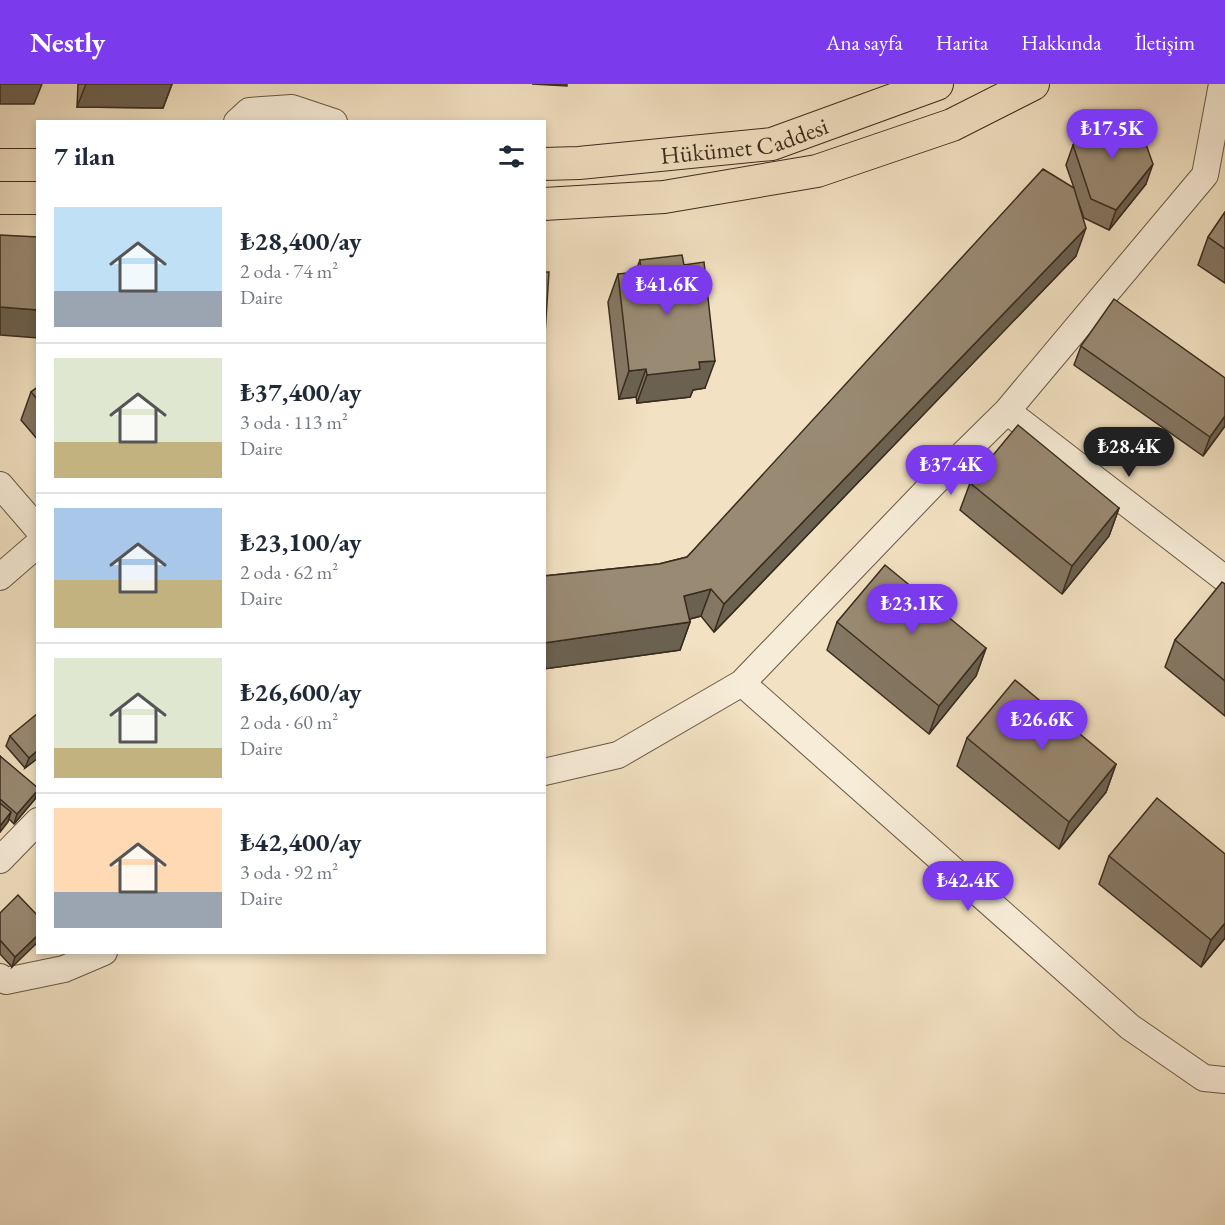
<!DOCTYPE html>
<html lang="tr">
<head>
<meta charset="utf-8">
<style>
	body { margin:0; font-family:"EB Garamond",serif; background:#f2f2f3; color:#1f2937; height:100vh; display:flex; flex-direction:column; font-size:22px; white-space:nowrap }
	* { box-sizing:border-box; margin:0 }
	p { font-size:20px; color:#747a83 }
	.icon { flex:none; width:33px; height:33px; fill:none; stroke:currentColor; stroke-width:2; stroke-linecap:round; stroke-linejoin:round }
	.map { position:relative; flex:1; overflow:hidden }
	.sheet { position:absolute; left:36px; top:36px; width:510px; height:834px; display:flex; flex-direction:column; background:#fff; border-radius:0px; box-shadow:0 3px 9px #0003 }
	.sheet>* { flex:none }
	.price { position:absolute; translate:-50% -51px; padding:0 14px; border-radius:21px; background:#7c3aed; color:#fff; font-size:20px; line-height:39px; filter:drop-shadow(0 2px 3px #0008) }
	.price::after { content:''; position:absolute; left:50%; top:36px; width:18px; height:14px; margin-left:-9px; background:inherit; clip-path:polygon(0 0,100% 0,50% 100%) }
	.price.current { background:#222; color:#fff }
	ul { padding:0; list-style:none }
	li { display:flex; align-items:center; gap:18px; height:150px; padding:0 18px }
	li+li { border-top:2px solid #e0e1e3 }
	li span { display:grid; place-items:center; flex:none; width:168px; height:120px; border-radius:0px; color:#555 }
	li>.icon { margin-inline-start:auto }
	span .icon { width:72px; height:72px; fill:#fffc; stroke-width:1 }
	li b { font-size:26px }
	h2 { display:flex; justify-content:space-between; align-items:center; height:72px; padding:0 18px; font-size:26px }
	header { display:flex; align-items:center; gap:36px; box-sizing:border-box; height:84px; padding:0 30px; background:#7c3aed; color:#fff }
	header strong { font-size:28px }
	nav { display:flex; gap:33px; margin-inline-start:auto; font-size:21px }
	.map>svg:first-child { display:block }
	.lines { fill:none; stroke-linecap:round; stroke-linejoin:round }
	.minor-casing { stroke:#675947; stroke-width:28 }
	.major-casing { stroke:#392c1e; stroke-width:34 }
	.minor { stroke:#f7ecd7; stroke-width:26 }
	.major { stroke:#f2e1c2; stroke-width:32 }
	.wall { fill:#847763; stroke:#392c1e; stroke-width:1.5 }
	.shaded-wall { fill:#6b6150; stroke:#392c1e; stroke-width:1.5 }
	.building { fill:#998a73; stroke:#392c1e; stroke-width:1.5 }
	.labels { text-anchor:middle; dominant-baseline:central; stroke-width:6; stroke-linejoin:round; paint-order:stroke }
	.street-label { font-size:24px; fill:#392c1e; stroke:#f7ecd7 }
</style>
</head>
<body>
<header>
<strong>Nestly</strong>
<nav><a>Ana sayfa</a><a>Harita</a><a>Hakkında</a><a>İletişim</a></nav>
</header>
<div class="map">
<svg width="1225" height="1141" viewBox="0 0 1225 1141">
	<rect width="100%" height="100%" fill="#f2e1c2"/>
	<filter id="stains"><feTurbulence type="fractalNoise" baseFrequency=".00333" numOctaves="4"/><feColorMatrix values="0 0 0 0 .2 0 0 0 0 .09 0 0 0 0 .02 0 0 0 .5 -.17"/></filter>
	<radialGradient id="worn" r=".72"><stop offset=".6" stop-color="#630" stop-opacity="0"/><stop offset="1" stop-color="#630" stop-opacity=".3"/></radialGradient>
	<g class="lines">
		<g class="minor-casing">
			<path id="minor" d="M237,38L249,27L292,24L334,38
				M1007,327L1225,495
				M0,401L38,445
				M0,493L38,460
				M742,599L1130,943L1204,994L1225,996
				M544,688L618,671L742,599L933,400L1007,327L1205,91L1222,0
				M0,776L38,737
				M0,893L6,897L64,885L104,868"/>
		</g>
		<g class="major-casing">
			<g id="major">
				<path id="s1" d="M544,80L579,79L772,60L937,0"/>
				<path d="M0,81H38"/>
				<path d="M0,114H38"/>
				<path d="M544,120L664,113L817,87L952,41L1033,0"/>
			</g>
		</g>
		<use href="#minor" class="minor"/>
		<use href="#major" class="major"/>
	</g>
	<path class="wall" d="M78,0H172L163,24L77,23Z
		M1073,61L1146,100L1109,146L1084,134L1078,117L1076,172L714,548L701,532L690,535V538L680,566L544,585V492L659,480L687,473L1074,104L1066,81Z
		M1225,128V199L1198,181L1208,153Z
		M640,176L705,304L693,306L690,313L637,319L636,313L619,315L608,218L618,190L635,189Z
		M1081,262L1225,294V342L1203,372L1074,281Z
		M38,303V356L21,336L31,308Z
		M970,399L1119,424L1109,452L1062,510L960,426Z
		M1225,500V632L1165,583L1175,556Z
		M837,538L986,564L976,592L929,650L827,566Z
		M10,652L38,674L25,684L6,662Z
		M967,654L1116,680L1106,708L1059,765L957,682Z
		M0,672L35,715L14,740L9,735L0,748Z
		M1225,770V854L1201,883L1099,800L1109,772Z
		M0,829L38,832L12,883L0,870Z"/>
	<path class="shaded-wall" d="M0,0H42L34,20H0Z
		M86,0H172L163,24L77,23Z
		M532,0H567V2Z
		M1153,80L1146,100L1109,146L1116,126Z
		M1086,144L1076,172L714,548L724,520Z
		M0,223L38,226V254L0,251Z
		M715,277L705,304L693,306L690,313L637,319L647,291L699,278Z
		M646,285L636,313L619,315L629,287Z
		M1225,332V342L1203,372L1210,353Z
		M1119,424L1109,452L1062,510L1072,482Z
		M711,505L701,532L674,539L684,512Z
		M690,538L680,566L544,585V559Z
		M986,564L976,592L929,650L939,622Z
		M38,666V674L25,684L29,674Z
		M1116,680L1106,708L1059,765L1069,738Z
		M38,706L35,715L14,740L17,730Z
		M11,728L8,738L0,748V742Z
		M1225,839V854L1201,883L1211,856Z
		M38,851V858L12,883L15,873Z"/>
	<path class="building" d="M1138,38L1153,80L1116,126L1091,115L1073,61L1084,41Z
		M1043,85L1074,104L1086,144L724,520L711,505L684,512L690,538L544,559V492L659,480L687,473Z
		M1225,128V165L1208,153Z
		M0,151L38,153V226L0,223Z
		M682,171L684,181L704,178L715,277L699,278L700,285L647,291L646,285L629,287L618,190L641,188L640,176Z
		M544,188H549L544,266Z
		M1114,215L1225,294V332L1210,353L1081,262Z
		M38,303V316L31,308Z
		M1018,341L1119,424L1072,482L970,399Z
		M885,481L986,564L939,622L837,538Z
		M1222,498L1225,500V597L1175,556Z
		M1015,596L1116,680L1069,738L967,654Z
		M38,629V666L29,674L10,652Z
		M0,672L38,704V706L17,730L0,715Z
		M1157,714L1225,770V839L1211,856L1109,772Z
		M0,719L11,728L0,742Z
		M18,811L38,832V851L15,873L0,856V829Z"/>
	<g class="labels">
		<g class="street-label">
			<text stroke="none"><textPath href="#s1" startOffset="202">Hükümet Caddesi</textPath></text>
		</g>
	</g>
	<rect width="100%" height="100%" filter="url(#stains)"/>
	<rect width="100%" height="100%" fill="url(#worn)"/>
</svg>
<b class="price" style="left:1112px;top:76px">₺17.5K</b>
<b class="price" style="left:667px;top:232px">₺41.6K</b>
<b class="price current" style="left:1129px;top:394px">₺28.4K</b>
<b class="price" style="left:951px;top:412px">₺37.4K</b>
<b class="price" style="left:912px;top:551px">₺23.1K</b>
<b class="price" style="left:1042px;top:667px">₺26.6K</b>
<b class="price" style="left:968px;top:828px">₺42.4K</b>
<section class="sheet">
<h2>7 ilan<svg class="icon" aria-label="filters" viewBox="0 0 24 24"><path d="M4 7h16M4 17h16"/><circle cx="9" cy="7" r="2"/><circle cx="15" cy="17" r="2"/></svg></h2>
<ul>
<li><span style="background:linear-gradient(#bfe0f5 70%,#9aa5b1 0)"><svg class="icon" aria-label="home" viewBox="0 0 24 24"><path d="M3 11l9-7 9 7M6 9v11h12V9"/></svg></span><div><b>₺28,400/ay</b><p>2 oda · 74 m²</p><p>Daire</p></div></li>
<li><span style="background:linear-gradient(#dfe7d0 70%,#c2b280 0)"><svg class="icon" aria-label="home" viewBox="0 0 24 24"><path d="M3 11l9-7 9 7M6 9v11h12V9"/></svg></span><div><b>₺37,400/ay</b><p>3 oda · 113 m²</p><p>Daire</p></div></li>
<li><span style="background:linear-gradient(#a9c7e8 60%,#c2b280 0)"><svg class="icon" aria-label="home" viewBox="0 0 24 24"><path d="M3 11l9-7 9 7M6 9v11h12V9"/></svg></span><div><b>₺23,100/ay</b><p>2 oda · 62 m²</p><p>Daire</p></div></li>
<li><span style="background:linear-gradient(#dfe7d0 75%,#c2b280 0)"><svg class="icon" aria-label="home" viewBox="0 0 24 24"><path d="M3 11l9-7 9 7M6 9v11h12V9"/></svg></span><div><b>₺26,600/ay</b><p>2 oda · 60 m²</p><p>Daire</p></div></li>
<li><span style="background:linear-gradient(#ffd9b3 70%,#9aa5b1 0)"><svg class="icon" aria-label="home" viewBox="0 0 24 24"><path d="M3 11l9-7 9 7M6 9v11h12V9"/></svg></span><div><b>₺42,400/ay</b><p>3 oda · 92 m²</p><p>Daire</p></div></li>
</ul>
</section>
</div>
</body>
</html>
